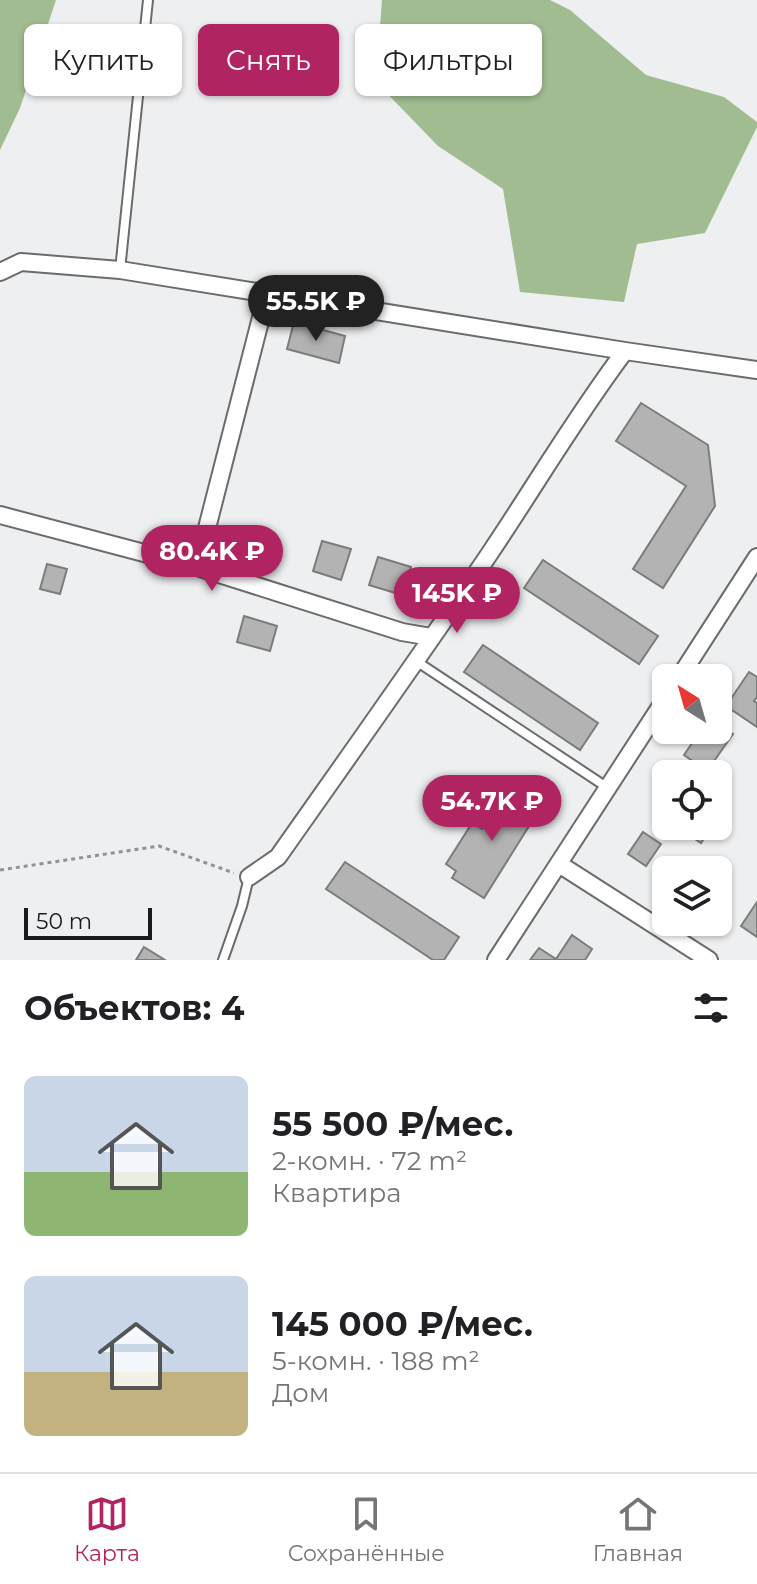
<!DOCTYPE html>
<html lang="ru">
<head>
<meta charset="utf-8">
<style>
	body { margin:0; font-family:Montserrat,sans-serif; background:#f2f2f2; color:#202124; height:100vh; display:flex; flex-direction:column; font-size:30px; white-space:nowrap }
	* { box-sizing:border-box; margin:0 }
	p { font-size:26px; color:#757577 }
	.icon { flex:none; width:44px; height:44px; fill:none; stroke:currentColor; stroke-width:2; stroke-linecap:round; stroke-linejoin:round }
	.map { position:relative; height:960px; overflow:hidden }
	.drawer { display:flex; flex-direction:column; background:#fff; flex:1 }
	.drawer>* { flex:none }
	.hud { position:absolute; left:24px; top:24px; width:710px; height:72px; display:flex; gap:16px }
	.needle { width:52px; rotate:323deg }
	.fabs { position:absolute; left:652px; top:664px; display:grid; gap:16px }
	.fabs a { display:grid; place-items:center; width:80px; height:80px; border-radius:12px; background:#fff; box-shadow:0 2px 6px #0004; font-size:40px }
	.scale { position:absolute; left:24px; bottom:20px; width:128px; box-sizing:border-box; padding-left:8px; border:4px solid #1b1b1b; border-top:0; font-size:22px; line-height:28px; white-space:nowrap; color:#1b1b1b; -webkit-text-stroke:6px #eeeff0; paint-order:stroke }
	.price { position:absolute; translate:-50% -68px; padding:0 18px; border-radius:28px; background:#b02561; color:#fff; font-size:26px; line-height:52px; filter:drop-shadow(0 2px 4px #0008) }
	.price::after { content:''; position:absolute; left:50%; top:48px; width:24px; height:18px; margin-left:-12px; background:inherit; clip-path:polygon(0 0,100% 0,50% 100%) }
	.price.active { background:#222; color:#fff }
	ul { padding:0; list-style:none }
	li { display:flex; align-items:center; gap:24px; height:200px; padding:0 24px }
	li span { display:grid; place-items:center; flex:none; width:224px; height:160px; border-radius:12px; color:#555 }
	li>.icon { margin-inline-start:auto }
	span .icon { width:96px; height:96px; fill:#fffc; stroke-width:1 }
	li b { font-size:34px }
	h2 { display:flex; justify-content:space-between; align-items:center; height:96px; padding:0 24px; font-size:34px }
	.pill { padding:0 28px; border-radius:12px; background:#fff; box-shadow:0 2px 6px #0004; font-size:28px; line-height:72px }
	.pill.active { background:#b02561; color:#fff }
	.tab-bar { display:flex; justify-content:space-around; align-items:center; height:112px; border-top:2px solid #e0e0e0; background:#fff; font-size:22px; color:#757577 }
	.tab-bar a { display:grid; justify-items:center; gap:4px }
	.tab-bar .active { color:#b02561 }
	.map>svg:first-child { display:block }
	.forest { fill:#a1bc90 }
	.building { fill:#b3b3b4; stroke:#7b7c7c; stroke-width:2 }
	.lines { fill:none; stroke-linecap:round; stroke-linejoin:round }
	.service-casing { stroke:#6a6b6b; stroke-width:12 }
	.minor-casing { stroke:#6a6b6b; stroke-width:20 }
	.path { stroke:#919292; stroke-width:3; stroke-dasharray:4 4; stroke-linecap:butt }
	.service { stroke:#fff; stroke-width:8 }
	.minor { stroke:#fff; stroke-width:16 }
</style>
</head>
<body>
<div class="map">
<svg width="757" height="960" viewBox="0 0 757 960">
	<rect width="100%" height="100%" fill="#eeeff0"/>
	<path class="forest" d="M0,0H56L20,108L0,150Z
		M382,0H550L570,10L646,75L724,97L757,122V127L705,233L637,244L624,302L520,292L503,189L438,146L376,82Z"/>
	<path class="building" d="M294,322L345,336L339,363L287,349Z
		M641,403L708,445L715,506L663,588L633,569L686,486L616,441Z
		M322,541L351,549L341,580L313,571Z
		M378,557L411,567L402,595L369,585Z
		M543,560L658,636L639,664L524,588Z
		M47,564L67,569L60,594L40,589Z
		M244,616L277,626L270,651L237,642Z
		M483,645L598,723L580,750L464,672Z
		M749,672L757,677V697L754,701L757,703V727L726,706Z
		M718,724L733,734L707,771L684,755L701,730H718Z
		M508,786L541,807L484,898L452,878L456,871L446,864L472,823L482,829Z
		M666,797V819L656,813Z
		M676,826H706L710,829L701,843Z
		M643,832L661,844L646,866L628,854Z
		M345,862L459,937L444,960H433L326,889Z
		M757,902V937L741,926Z
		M572,935L592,949L585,960H530L539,948L556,959Z
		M144,947L165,960H136Z"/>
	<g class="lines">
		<g class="service-casing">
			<path id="service" d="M120,270L148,0
				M416,661L608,788
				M223,960L242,906L249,877"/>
		</g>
		<g class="minor-casing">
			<path id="minor" d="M0,272L21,262L120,270L625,351L757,370
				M0,515L197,567L402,632L431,637
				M197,567L267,294
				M679,678L757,557
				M559,864L709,960
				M249,877L278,857C349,756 421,655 490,553C535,486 576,416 625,351
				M496,960L666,698"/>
		</g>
		<path class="path" d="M0,870L159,846L234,873"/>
		<use href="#service" class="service"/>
		<use href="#minor" class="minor"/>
	</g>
</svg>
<div class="fabs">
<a><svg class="needle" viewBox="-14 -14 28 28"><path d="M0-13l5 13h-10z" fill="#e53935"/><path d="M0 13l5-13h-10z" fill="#757577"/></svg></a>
<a><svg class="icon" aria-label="locate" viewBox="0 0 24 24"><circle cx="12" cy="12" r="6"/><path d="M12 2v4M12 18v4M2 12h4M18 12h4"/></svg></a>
<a><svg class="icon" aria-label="layers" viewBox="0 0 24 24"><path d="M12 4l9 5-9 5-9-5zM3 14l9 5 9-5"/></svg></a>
</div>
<div class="scale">50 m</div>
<b class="price active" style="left:316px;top:343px">55.5K ₽</b>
<b class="price" style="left:212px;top:593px">80.4K ₽</b>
<b class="price" style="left:457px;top:635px">145K ₽</b>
<b class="price" style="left:492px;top:843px">54.7K ₽</b>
<div class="hud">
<a class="pill">Купить</a>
<a class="pill active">Снять</a>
<a class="pill">Фильтры</a>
</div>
</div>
<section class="drawer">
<h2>Объектов: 4<svg class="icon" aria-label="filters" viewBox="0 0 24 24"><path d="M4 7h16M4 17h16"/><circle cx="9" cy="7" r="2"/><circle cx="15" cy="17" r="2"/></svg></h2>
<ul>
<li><span style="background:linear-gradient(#c9d6e8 60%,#8fb573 0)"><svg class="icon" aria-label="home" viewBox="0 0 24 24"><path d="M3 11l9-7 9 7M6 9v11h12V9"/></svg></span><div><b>55 500 ₽/мес.</b><p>2-комн. · 72 m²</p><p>Квартира</p></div></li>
<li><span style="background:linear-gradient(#c9d6e8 60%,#c2b280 0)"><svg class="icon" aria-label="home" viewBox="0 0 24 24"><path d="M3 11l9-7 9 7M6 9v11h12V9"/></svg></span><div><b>145 000 ₽/мес.</b><p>5-комн. · 188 m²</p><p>Дом</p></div></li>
</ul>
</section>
<nav class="tab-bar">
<a class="active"><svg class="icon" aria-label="map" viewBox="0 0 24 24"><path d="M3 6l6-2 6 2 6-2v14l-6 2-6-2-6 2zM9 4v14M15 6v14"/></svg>Карта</a>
<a><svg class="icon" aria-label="saved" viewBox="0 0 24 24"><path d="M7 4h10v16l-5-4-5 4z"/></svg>Сохранённые</a>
<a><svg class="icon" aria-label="home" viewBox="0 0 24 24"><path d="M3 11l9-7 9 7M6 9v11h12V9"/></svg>Главная</a>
</nav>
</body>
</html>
